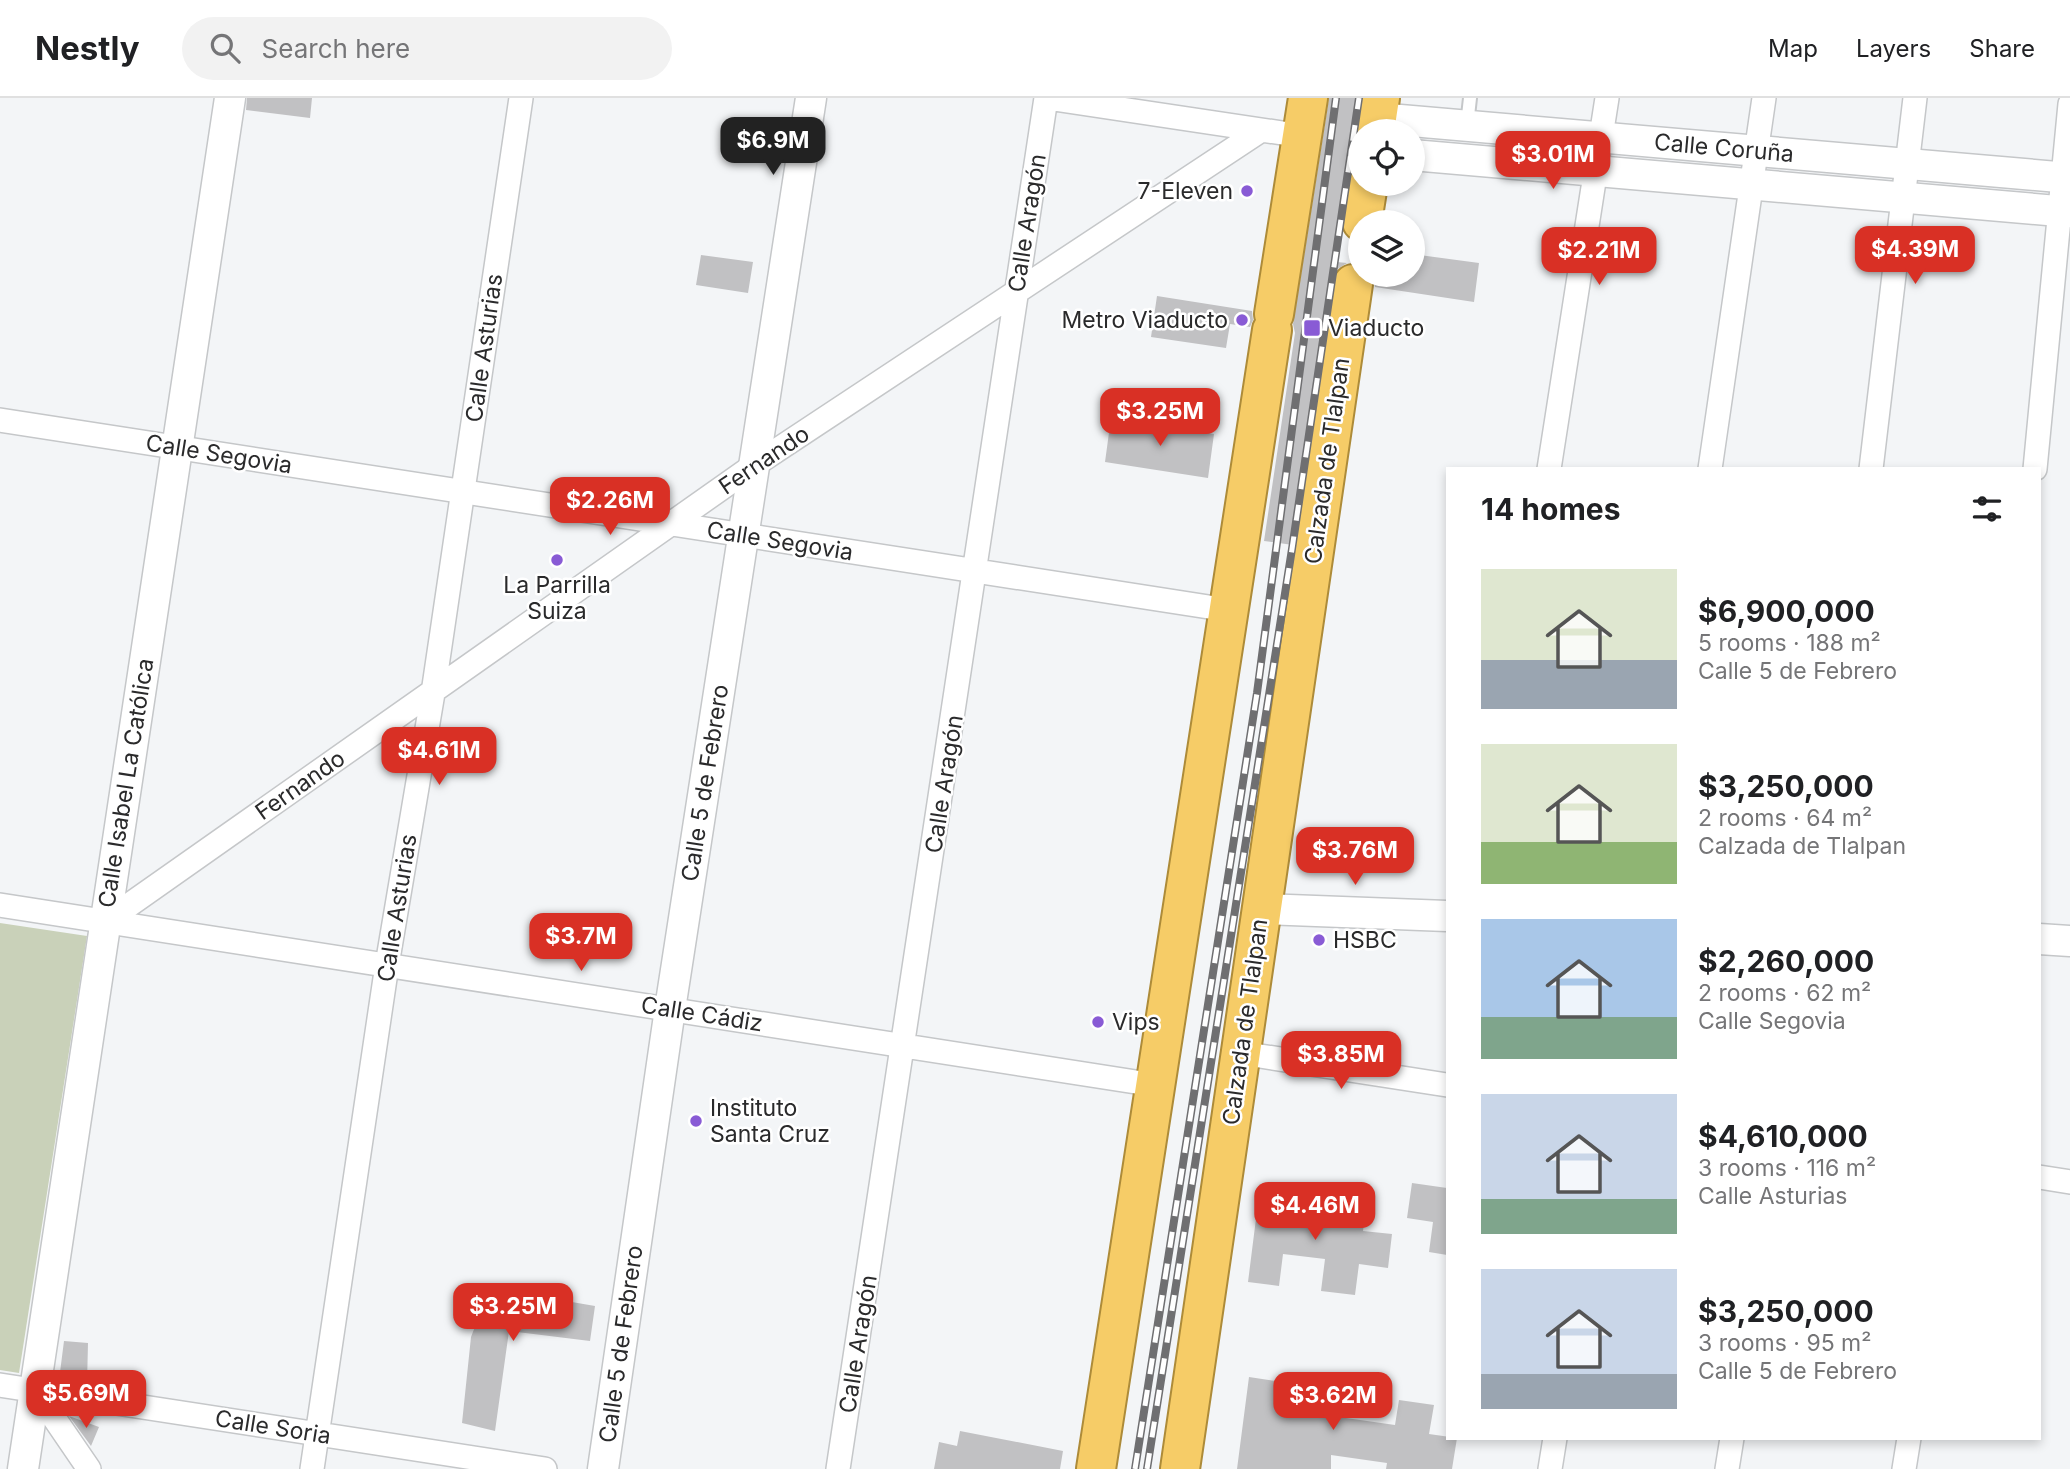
<!DOCTYPE html>
<html lang="en">
<head>
<meta charset="utf-8">
<style>
	body { margin:0; font-family:Inter,sans-serif; background:#f2f2f2; color:#202124; height:100vh; display:flex; flex-direction:column; font-size:26px; white-space:nowrap }
	* { box-sizing:border-box; margin:0 }
	p { font-size:23px; color:#757577 }
	.icon { flex:none; width:38px; height:38px; fill:none; stroke:currentColor; stroke-width:2; stroke-linecap:round; stroke-linejoin:round }
	.map { position:relative; flex:1; overflow:hidden }
	.side { position:absolute; left:1446px; top:369px; width:595px; height:973px; display:flex; flex-direction:column; background:#fff; border-radius:0px; box-shadow:0 4px 10px #0003 }
	.side>* { flex:none }
	.buttons { position:absolute; left:1348px; top:21px; display:grid; gap:14px }
	.buttons a { display:grid; place-items:center; width:77px; height:77px; border-radius:50%; background:#fff; box-shadow:0 4px 10px #0003; font-size:35px }
	.price { position:absolute; translate:-50% -60px; padding:0 16px; border-radius:14px; background:#d93025; color:#fff; font-size:23px; line-height:46px; filter:drop-shadow(0 2px 4px #0008) }
	.price::after { content:''; position:absolute; left:50%; top:42px; width:21px; height:16px; margin-left:-10px; background:inherit; clip-path:polygon(0 0,100% 0,50% 100%) }
	.price.current { background:#222; color:#fff }
	ul { padding:0; list-style:none }
	li { display:flex; align-items:center; gap:21px; height:175px; padding:0 35px }
	li span { display:grid; place-items:center; flex:none; width:196px; height:140px; border-radius:0px; color:#555 }
	li>.icon { margin-inline-start:auto }
	span .icon { width:84px; height:84px; fill:#fffc; stroke-width:1 }
	li b { font-size:30px }
	h2 { display:flex; justify-content:space-between; align-items:center; height:84px; padding:0 35px; font-size:30px }
	header { display:flex; align-items:center; gap:42px; box-sizing:border-box; height:98px; padding:0 35px; background:#fff; border-bottom:2px solid #e0e0e0 }
	header strong { font-size:33px }
	nav { display:flex; gap:38px; margin-inline-start:auto; font-size:24px }
	.search { width:490px; height:63px; background:#f2f2f2; display:flex; align-items:center; gap:18px; box-sizing:border-box; padding:0 24px; border-radius:38px; color:#757577; font-size:26px }
	.map>svg:first-child { display:block }
	.green { fill:#c9d1b9 }
	.building { fill:#c1c1c3 }
	.lines { fill:none; stroke-linecap:round; stroke-linejoin:round }
	.service-casing { stroke:#c5c7c9; stroke-width:16 }
	.minor-casing { stroke:#c5c7c9; stroke-width:26 }
	.tertiary-casing { stroke:#c5c7c9; stroke-width:33 }
	.trunk-casing { stroke:#ad8b39; stroke-width:42 }
	.service { stroke:#fff; stroke-width:12 }
	.minor { stroke:#fff; stroke-width:23 }
	.tertiary { stroke:#fff; stroke-width:30 }
	.trunk { stroke:#f6cc67; stroke-width:38 }
	.rail-casing { stroke:#6f6f71; stroke-width:8 }
	.rail { stroke:#fff; stroke-width:5; stroke-dasharray:16; stroke-linecap:butt }
	.poi-dot { fill:#895bd5; stroke:#fff; stroke-width:2.5 }
	.labels { text-anchor:middle; dominant-baseline:central; stroke-width:5; stroke-linejoin:round; paint-order:stroke }
	.street-label { font-size:23px; fill:#2a2a2b; stroke:#fff }
	.poi-label { font-size:23px; fill:#2a2a2b; stroke:#fff; text-anchor:start }
</style>
</head>
<body>
<header>
<strong>Nestly</strong>
<div class="search"><svg class="icon" aria-label="search" viewBox="0 0 24 24"><circle cx="10" cy="10" r="6"/><path d="M15 15l6 6"/></svg>Search here</div>
<nav><a>Map</a><a>Layers</a><a>Share</a></nav>
</header>
<div class="map">
<svg width="2070" height="1371" viewBox="0 0 2070 1371">
	<rect width="100%" height="100%" fill="#f3f5f7"/>
	<path class="green" d="M0,825L87,838L19,1275L0,1272Z"/>
	<path class="building" d="M247,0H312L310,20L246,12Z
		M1329,0H1358L1353,30L1355,42L1340,121L1337,164L1347,165L1336,172L1331,183L1293,447L1264,443L1295,235L1293,226Z
		M1412,156L1479,165L1474,204L1375,189L1373,177H1412Z
		M701,157L753,164L748,195L696,187Z
		M1157,198L1252,213L1253,222L1250,229L1230,226L1226,250L1151,239Z
		M1111,320L1214,336L1208,380L1105,364Z
		M1412,1085L1447,1090V1157L1429,1154L1433,1124L1407,1120Z
		M1260,1089L1293,1093L1289,1123L1332,1128L1336,1098L1367,1102L1363,1133L1392,1136L1388,1170L1359,1166L1355,1197L1321,1193L1325,1161L1283,1156L1279,1188L1248,1184Z
		M490,1190L595,1208L590,1243L509,1233L495,1333L462,1325L471,1239Z
		M64,1243L88,1245L87,1286L59,1282Z
		M1249,1279L1342,1293L1339,1319L1395,1327L1399,1302L1434,1307L1429,1336L1457,1340L1452,1371H1386L1387,1365L1331,1357V1371H1237Z
		M69,1318L99,1329L91,1348Z
		M960,1333L1063,1353L1060,1371H934L939,1344L957,1348Z"/>
	<g class="lines">
		<g class="service-casing">
			<path id="service" d="M1467,27L1470,0"/>
		</g>
		<g class="minor-casing">
			<path id="minor" d="M1047,0L1302,38
				M0,322L1228,512
				M1549,371L1607,0
				M1710,371L1764,0
				M1871,371L1915,0
				M2035,371L2070,6
				M0,807L1155,987
				M105,824L753,368L1260,33
				M1241,955L1447,987
				M2039,1079L2070,1084
				M0,1287L545,1371
				M35,1292L89,1371
				M312,1371L387,867L433,595L521,0
				M838,1371L1046,0
				M1550,1371L1555,1340
				M1727,1371L1732,1340
				M1904,1371L1909,1340"/>
		</g>
		<g class="tertiary-casing">
			<path id="tertiary" d="M1377,20L2070,80
				M1412,57L2070,114
				M1262,811L1447,818
				M2039,841L2070,843
				M23,1371L230,0
				M603,1371L670,911L811,0"/>
		</g>
		<g class="trunk-casing">
			<path id="trunk" d="M1375,33L1380,0
				M1362,124L1368,86
				M1274,216L1308,0
				M1096,1371L1272,232
				M1180,1371L1353,186"/>
		</g>
		<use href="#service" class="service"/>
		<use href="#minor" class="minor"/>
		<use href="#tertiary" class="tertiary"/>
		<use href="#trunk" class="trunk"/>
		<g class="rail-casing">
			<path id="rail" d="M1135,1371L1257,595L1336,0
				M1147,1371L1292,451L1359,0"/>
		</g>
		<use href="#rail" class="rail"/>
	</g>
	<g class="poi-dot">
		<circle cx="1247" cy="93" r="7"/>
		<circle cx="1242" cy="222" r="7"/>
		<rect x="1303" y="221" width="18" height="18" rx="3.5"/>
		<circle cx="557" cy="462" r="7"/>
		<circle cx="1319" cy="842" r="7"/>
		<circle cx="1098" cy="924" r="7"/>
		<circle cx="696" cy="1023" r="7"/>
	</g>
	<g class="labels">
		<g class="street-label">
			<text transform="translate(1724 50) rotate(5)">Calle Coruña</text>
			<text transform="translate(1027 125) rotate(-81)">Calle Aragón</text>
			<text transform="translate(484 250) rotate(-82)">Calle Asturias</text>
			<text transform="translate(219 356) rotate(9)">Calle Segovia</text>
			<text transform="translate(764 362) rotate(-34)">Fernando</text>
			<text transform="translate(1327 363) rotate(-82)">Calzada de Tlalpan</text>
			<text transform="translate(780 443) rotate(9)">Calle Segovia</text>
			<text transform="translate(126 685) rotate(-81)">Calle Isabel La Católica</text>
			<text transform="translate(705 685) rotate(-81)">Calle 5 de Febrero</text>
			<text transform="translate(944 686) rotate(-81)">Calle Aragón</text>
			<text transform="translate(300 687) rotate(-35)">Fernando</text>
			<text transform="translate(397 810) rotate(-81)">Calle Asturias</text>
			<text transform="translate(702 916) rotate(9)">Calle Cádiz</text>
			<text transform="translate(1245 924) rotate(-82)">Calzada de Tlalpan</text>
			<text transform="translate(621 1246) rotate(-82)">Calle 5 de Febrero</text>
			<text transform="translate(858 1246) rotate(-81)">Calle Aragón</text>
			<text transform="translate(273 1329) rotate(9)">Calle Soria</text>
		</g>
		<g class="poi-label">
			<text x="1233" y="93" text-anchor="end">7-Eleven</text>
			<text x="1228" y="222" text-anchor="end">Metro Viaducto</text>
			<text x="1328" y="230">Viaducto</text>
			<text x="557" y="487" text-anchor="middle">La Parrilla<tspan x="557" dy="26">Suiza</tspan></text>
			<text x="1333" y="842">HSBC</text>
			<text x="1112" y="924">Vips</text>
			<text x="710" y="1010">Instituto<tspan x="710" dy="26">Santa Cruz</tspan></text>
		</g>
	</g>
</svg>
<div class="buttons">
<a><svg class="icon" aria-label="locate" viewBox="0 0 24 24"><circle cx="12" cy="12" r="6"/><path d="M12 2v4M12 18v4M2 12h4M18 12h4"/></svg></a>
<a><svg class="icon" aria-label="layers" viewBox="0 0 24 24"><path d="M12 4l9 5-9 5-9-5zM3 14l9 5 9-5"/></svg></a>
</div>
<b class="price current" style="left:773px;top:79px">$6.9M</b>
<b class="price" style="left:1553px;top:93px">$3.01M</b>
<b class="price" style="left:1915px;top:188px">$4.39M</b>
<b class="price" style="left:1599px;top:189px">$2.21M</b>
<b class="price" style="left:1160px;top:350px">$3.25M</b>
<b class="price" style="left:610px;top:439px">$2.26M</b>
<b class="price" style="left:439px;top:689px">$4.61M</b>
<b class="price" style="left:1355px;top:789px">$3.76M</b>
<b class="price" style="left:581px;top:875px">$3.7M</b>
<b class="price" style="left:1341px;top:993px">$3.85M</b>
<b class="price" style="left:1315px;top:1144px">$4.46M</b>
<b class="price" style="left:513px;top:1245px">$3.25M</b>
<b class="price" style="left:86px;top:1332px">$5.69M</b>
<b class="price" style="left:1333px;top:1334px">$3.62M</b>
<section class="side">
<h2>14 homes<svg class="icon" aria-label="filters" viewBox="0 0 24 24"><path d="M4 7h16M4 17h16"/><circle cx="9" cy="7" r="2"/><circle cx="15" cy="17" r="2"/></svg></h2>
<ul>
<li><span style="background:linear-gradient(#dfe7d0 65%,#9aa5b1 0)"><svg class="icon" aria-label="home" viewBox="0 0 24 24"><path d="M3 11l9-7 9 7M6 9v11h12V9"/></svg></span><div><b>$6,900,000</b><p>5 rooms · 188 m²</p><p>Calle 5 de Febrero</p></div></li>
<li><span style="background:linear-gradient(#dfe7d0 70%,#8fb573 0)"><svg class="icon" aria-label="home" viewBox="0 0 24 24"><path d="M3 11l9-7 9 7M6 9v11h12V9"/></svg></span><div><b>$3,250,000</b><p>2 rooms · 64 m²</p><p>Calzada de Tlalpan</p></div></li>
<li><span style="background:linear-gradient(#a9c7e8 70%,#7fa58c 0)"><svg class="icon" aria-label="home" viewBox="0 0 24 24"><path d="M3 11l9-7 9 7M6 9v11h12V9"/></svg></span><div><b>$2,260,000</b><p>2 rooms · 62 m²</p><p>Calle Segovia</p></div></li>
<li><span style="background:linear-gradient(#c9d6e8 75%,#7fa58c 0)"><svg class="icon" aria-label="home" viewBox="0 0 24 24"><path d="M3 11l9-7 9 7M6 9v11h12V9"/></svg></span><div><b>$4,610,000</b><p>3 rooms · 116 m²</p><p>Calle Asturias</p></div></li>
<li><span style="background:linear-gradient(#c9d6e8 75%,#9aa5b1 0)"><svg class="icon" aria-label="home" viewBox="0 0 24 24"><path d="M3 11l9-7 9 7M6 9v11h12V9"/></svg></span><div><b>$3,250,000</b><p>3 rooms · 95 m²</p><p>Calle 5 de Febrero</p></div></li>
</ul>
</section>
</div>
</body>
</html>
